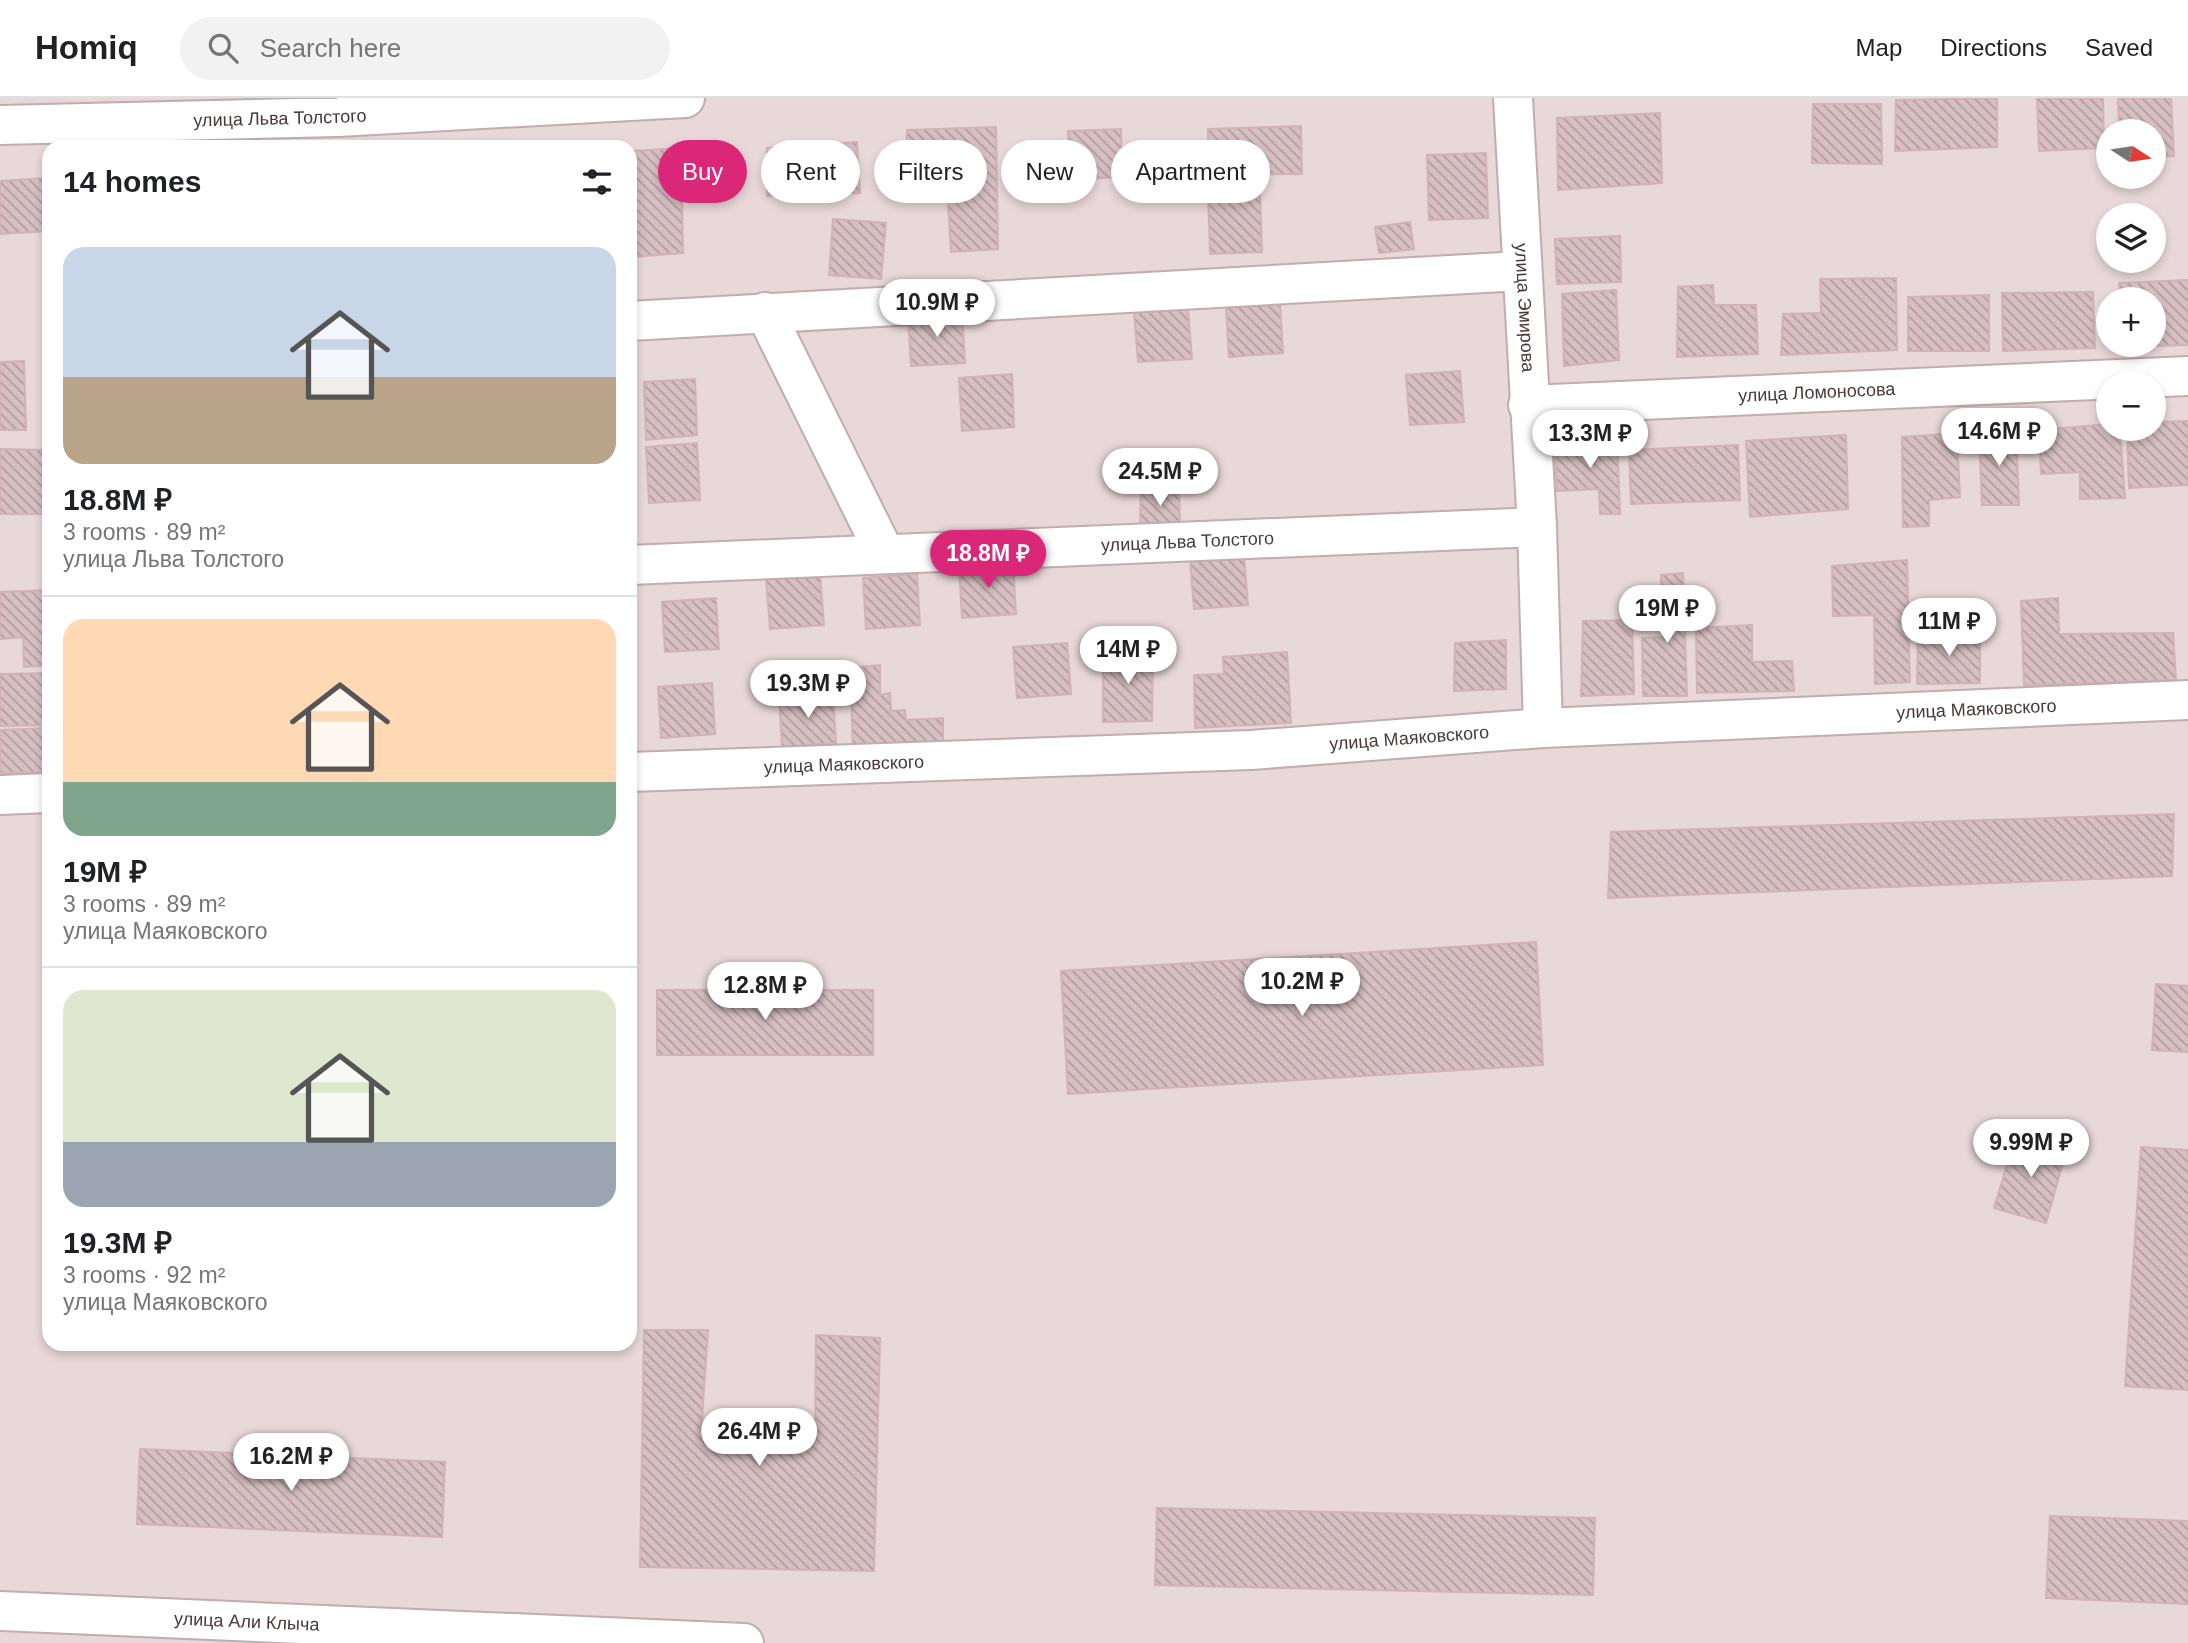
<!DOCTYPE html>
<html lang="en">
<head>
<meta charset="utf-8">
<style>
	body { margin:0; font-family:Arial,sans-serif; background:#f2f2f2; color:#202124; height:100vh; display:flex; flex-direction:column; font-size:26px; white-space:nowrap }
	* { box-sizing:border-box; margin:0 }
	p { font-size:23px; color:#757577 }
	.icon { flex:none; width:38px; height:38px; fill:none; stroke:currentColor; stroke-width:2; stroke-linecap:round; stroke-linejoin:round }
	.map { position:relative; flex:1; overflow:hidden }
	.details { position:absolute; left:42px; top:42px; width:595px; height:1211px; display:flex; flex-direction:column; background:#fff; border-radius:21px; box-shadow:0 4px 10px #0003 }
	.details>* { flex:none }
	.banner { position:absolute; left:658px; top:42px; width:665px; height:63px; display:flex; gap:14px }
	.needle { width:46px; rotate:102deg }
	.tools { position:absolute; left:2096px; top:21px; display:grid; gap:14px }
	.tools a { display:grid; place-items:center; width:70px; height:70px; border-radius:50%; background:#fff; box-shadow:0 4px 10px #0003; font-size:35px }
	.price { position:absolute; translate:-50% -60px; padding:0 16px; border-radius:24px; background:#fff; color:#222; font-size:23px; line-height:46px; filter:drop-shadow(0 2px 4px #0008) }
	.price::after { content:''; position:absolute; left:50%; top:42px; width:21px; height:16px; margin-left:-10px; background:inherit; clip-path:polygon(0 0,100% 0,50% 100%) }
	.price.active { background:#db2777; color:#fff }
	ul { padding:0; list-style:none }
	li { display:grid; align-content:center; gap:14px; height:371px; padding:0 21px }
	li+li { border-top:2px solid #e0e0e0 }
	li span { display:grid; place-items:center; height:217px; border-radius:21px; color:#555 }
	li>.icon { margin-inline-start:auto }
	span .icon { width:126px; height:126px; fill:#fffc; stroke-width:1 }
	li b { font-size:30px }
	h2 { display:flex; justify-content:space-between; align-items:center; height:84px; padding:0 21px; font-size:30px }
	.pill { padding:0 24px; border-radius:32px; background:#fff; box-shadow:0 4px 10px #0003; font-size:24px; line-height:63px }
	.pill.active { background:#db2777; color:#fff }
	header { display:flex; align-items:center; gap:42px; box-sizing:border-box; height:98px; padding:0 35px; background:#fff; border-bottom:2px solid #e0e0e0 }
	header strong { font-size:33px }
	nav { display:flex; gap:38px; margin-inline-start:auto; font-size:24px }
	.search { width:490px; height:63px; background:#f2f2f2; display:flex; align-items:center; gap:18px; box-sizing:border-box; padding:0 24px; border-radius:38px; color:#757577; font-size:26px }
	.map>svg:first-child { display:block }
	.residential { fill:#e9d8d9; fill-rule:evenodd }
	.building { fill:url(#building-back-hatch); stroke:#d2b2b6; stroke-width:2 }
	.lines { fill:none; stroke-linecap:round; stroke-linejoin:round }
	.minor-casing { stroke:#c1acae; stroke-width:42 }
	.minor { stroke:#fff; stroke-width:38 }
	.labels { text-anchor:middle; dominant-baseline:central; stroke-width:7; stroke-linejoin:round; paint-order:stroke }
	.street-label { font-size:18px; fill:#49383a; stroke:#fff }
</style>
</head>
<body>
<header>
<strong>Homiq</strong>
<div class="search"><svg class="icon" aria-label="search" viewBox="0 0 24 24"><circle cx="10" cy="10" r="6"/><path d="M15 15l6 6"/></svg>Search here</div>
<nav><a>Map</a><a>Directions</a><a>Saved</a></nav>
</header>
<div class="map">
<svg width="2188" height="1545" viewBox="0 0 2188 1545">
	<defs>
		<pattern id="building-back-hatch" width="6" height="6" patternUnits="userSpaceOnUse" patternTransform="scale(1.75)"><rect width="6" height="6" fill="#d7bfc2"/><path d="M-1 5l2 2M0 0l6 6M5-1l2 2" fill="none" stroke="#b09c9f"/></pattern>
	</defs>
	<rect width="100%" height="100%" fill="#f5eaea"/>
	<path class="residential" d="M0,0H2188V1545H0ZM2109,33H2154V79H2109ZM49,49H630V1246H49ZM2109,117H2154V163H2109ZM2109,201H2154V247H2109ZM2109,285H2154V331H2109Z"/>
	<path class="building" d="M1997,0V49L1895,53L1896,2Z
		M2037,0H2103L2104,50L2039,53Z
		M2118,0H2171L2174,58L2154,59V33H2119Z
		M1813,6H1881L1882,66L1812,65Z
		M1660,15L1662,85L1558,92L1557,20Z
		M1301,28L1302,76L1208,77V31Z
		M996,29L998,151L951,154L946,71L906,72L907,32Z
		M1121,31L1122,79L1070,82L1068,33Z
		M857,44L860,95L767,98V50Z
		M681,50L683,155L634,159L632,53Z
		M1486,55L1488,120L1429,122L1427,57Z
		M45,80L47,133L0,136V83Z
		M1260,93L1262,154L1210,156L1208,94Z
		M833,121L886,125L881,181L829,177Z
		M1410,124L1414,151L1379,155L1375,129Z
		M1620,138L1621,184L1557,186L1555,141Z
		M1896,180L1897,252L1781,257L1783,216L1821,215L1820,181Z
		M2188,182V247L2121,249V247H2154V201H2120L2119,185Z
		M1713,187L1714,207H1756L1758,256L1677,259L1678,189Z
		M1616,192L1619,262L1564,268L1562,196Z
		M2093,194L2095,250L2003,253L2002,195Z
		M1989,197V253H1908V199Z
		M1280,205L1283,255L1229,259L1226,209Z
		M1188,210L1192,261L1138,264L1134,214Z
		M962,214L965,265L911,268L908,218Z
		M24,263L26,332H0V264Z
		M1460,273L1464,324L1410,327L1406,277Z
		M1012,276L1014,329L962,333L959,280Z
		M695,281L697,337L646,342L644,284Z
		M2188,323V387L2129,390L2127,331H2154V324Z
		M2109,326V331H2120L2125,400L2080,401V374L2041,376L2039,332Z
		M2016,333L2019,407H1982L1979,335Z
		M1957,335L1960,399L1929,402V428L1903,429L1902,339Z
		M1846,337L1848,411L1750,419L1746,343Z
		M1617,341L1620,416H1600L1599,391L1557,393L1554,343Z
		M697,345L700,402L649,405L646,349Z
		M1738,347L1740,402L1631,406L1629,352Z
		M0,351L45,352V416H0Z
		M1179,388L1180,429L1140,432L1141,390Z
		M1244,457L1248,507L1194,511L1190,461Z
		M1907,462L1910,584L1875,586L1874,517L1833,518L1832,468Z
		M1013,465L1016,516L962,520L959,469Z
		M1683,475L1687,598H1643L1642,540L1663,539L1661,477Z
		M917,476L920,527L866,531L863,480Z
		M820,477L824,527L770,531L766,480Z
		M49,492V567L24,569L23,539L0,541V494Z
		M716,500L719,551L665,554L662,504Z
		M2058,500L2059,536L2173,535L2176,582L2024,587L2021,503Z
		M1632,522L1634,596L1581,598L1583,523Z
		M1752,527V564L1792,563L1794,593L1697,595L1696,530Z
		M1980,533V585L1917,586L1918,534Z
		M1506,542V591L1454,593L1455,545Z
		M1067,545L1071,596L1017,600L1013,549Z
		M1153,552L1152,623L1103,624V553Z
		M1287,554L1291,625L1195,630L1194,577L1224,576L1223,559Z
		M880,567V597L890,595L891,613L905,612L906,622L943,620V650L853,653L850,570Z
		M49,575V627L0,628V576Z
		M712,585L715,636L661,640L658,589Z
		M833,594L836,645L782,649L779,598Z
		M49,630V674L0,675V632Z
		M2174,716L2172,778L1608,800L1611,734Z
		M1536,844L1543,967L1068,996L1061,873Z
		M2156,886L2188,888V954L2152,952Z
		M657,892H873V957H657Z
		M2016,1036L2067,1051L2046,1125L1994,1110Z
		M2141,1049L2188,1052V1292L2125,1288Z
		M644,1232H708L701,1334L815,1336L816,1237L880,1240L874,1473L640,1469Z
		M140,1351L445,1364L442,1439L137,1426Z
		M1157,1410L1595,1420L1593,1497L1155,1487Z
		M2050,1418L2188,1423V1506L2046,1500Z"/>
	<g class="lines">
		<g class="minor-casing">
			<g id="minor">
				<path id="s1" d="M1513,0L1537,429L1543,630"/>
				<path id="s2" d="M0,27L338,19L685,0"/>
				<path d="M765,214L885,456"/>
				<path d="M630,223L1521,173"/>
				<path id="s3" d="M1528,307L2188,278"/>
				<path id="s4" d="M630,467L1537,429"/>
				<path id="s5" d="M630,674L1251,652L1543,630L2188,602"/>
				<path d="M0,697L49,695"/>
				<path id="s6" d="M0,1513L744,1545"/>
			</g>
		</g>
		<use href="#minor" class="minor"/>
	</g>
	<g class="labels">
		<g class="street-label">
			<text stroke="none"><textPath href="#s2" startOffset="280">улица Льва Толстого</textPath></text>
			<text stroke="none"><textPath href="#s1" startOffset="210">улица Эмирова</textPath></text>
			<text stroke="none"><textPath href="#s3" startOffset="289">улица Ломоносова</textPath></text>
			<text stroke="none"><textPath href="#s4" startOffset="558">улица Льва Толстого</textPath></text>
			<text stroke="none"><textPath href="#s5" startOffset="1348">улица Маяковского</textPath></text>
			<text stroke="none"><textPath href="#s5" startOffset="780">улица Маяковского</textPath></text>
			<text stroke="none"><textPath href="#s5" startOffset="214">улица Маяковского</textPath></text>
			<text stroke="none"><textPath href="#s6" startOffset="247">улица Али Клыча</textPath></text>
		</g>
	</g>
</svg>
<div class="tools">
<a><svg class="needle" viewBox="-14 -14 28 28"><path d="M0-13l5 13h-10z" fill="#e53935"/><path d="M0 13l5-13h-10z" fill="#757577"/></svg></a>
<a><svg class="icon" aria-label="layers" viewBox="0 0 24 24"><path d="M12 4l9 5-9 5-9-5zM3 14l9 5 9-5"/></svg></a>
<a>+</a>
<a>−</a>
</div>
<b class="price" style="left:937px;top:241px">10.9M ₽</b>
<b class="price" style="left:1999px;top:370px">14.6M ₽</b>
<b class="price" style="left:1590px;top:372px">13.3M ₽</b>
<b class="price" style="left:1160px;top:410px">24.5M ₽</b>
<b class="price active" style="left:988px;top:492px">18.8M ₽</b>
<b class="price" style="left:1667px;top:547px">19M ₽</b>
<b class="price" style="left:1949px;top:560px">11M ₽</b>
<b class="price" style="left:1128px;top:588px">14M ₽</b>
<b class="price" style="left:808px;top:622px">19.3M ₽</b>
<b class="price" style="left:1302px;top:920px">10.2M ₽</b>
<b class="price" style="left:765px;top:924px">12.8M ₽</b>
<b class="price" style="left:2031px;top:1081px">9.99M ₽</b>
<b class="price" style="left:759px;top:1370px">26.4M ₽</b>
<b class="price" style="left:291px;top:1395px">16.2M ₽</b>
<div class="banner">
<a class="pill active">Buy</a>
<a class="pill">Rent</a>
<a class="pill">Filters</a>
<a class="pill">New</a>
<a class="pill">Apartment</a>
</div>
<section class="details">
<h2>14 homes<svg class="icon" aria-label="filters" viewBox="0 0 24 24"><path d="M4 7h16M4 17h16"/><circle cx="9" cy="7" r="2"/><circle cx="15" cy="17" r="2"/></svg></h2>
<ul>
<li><span style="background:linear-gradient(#c9d6e8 60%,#b9a48a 0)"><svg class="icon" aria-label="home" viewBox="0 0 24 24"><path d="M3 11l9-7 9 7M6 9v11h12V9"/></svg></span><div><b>18.8M ₽</b><p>3 rooms · 89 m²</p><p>улица Льва Толстого</p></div></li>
<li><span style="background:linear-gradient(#ffd9b3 75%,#7fa58c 0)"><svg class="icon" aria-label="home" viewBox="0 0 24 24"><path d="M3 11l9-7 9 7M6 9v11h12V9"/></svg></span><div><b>19M ₽</b><p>3 rooms · 89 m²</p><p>улица Маяковского</p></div></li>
<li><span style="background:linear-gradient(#dfe7d0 70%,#9aa5b1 0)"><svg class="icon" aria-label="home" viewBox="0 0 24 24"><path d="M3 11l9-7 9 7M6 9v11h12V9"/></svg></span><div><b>19.3M ₽</b><p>3 rooms · 92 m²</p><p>улица Маяковского</p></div></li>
</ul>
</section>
</div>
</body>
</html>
